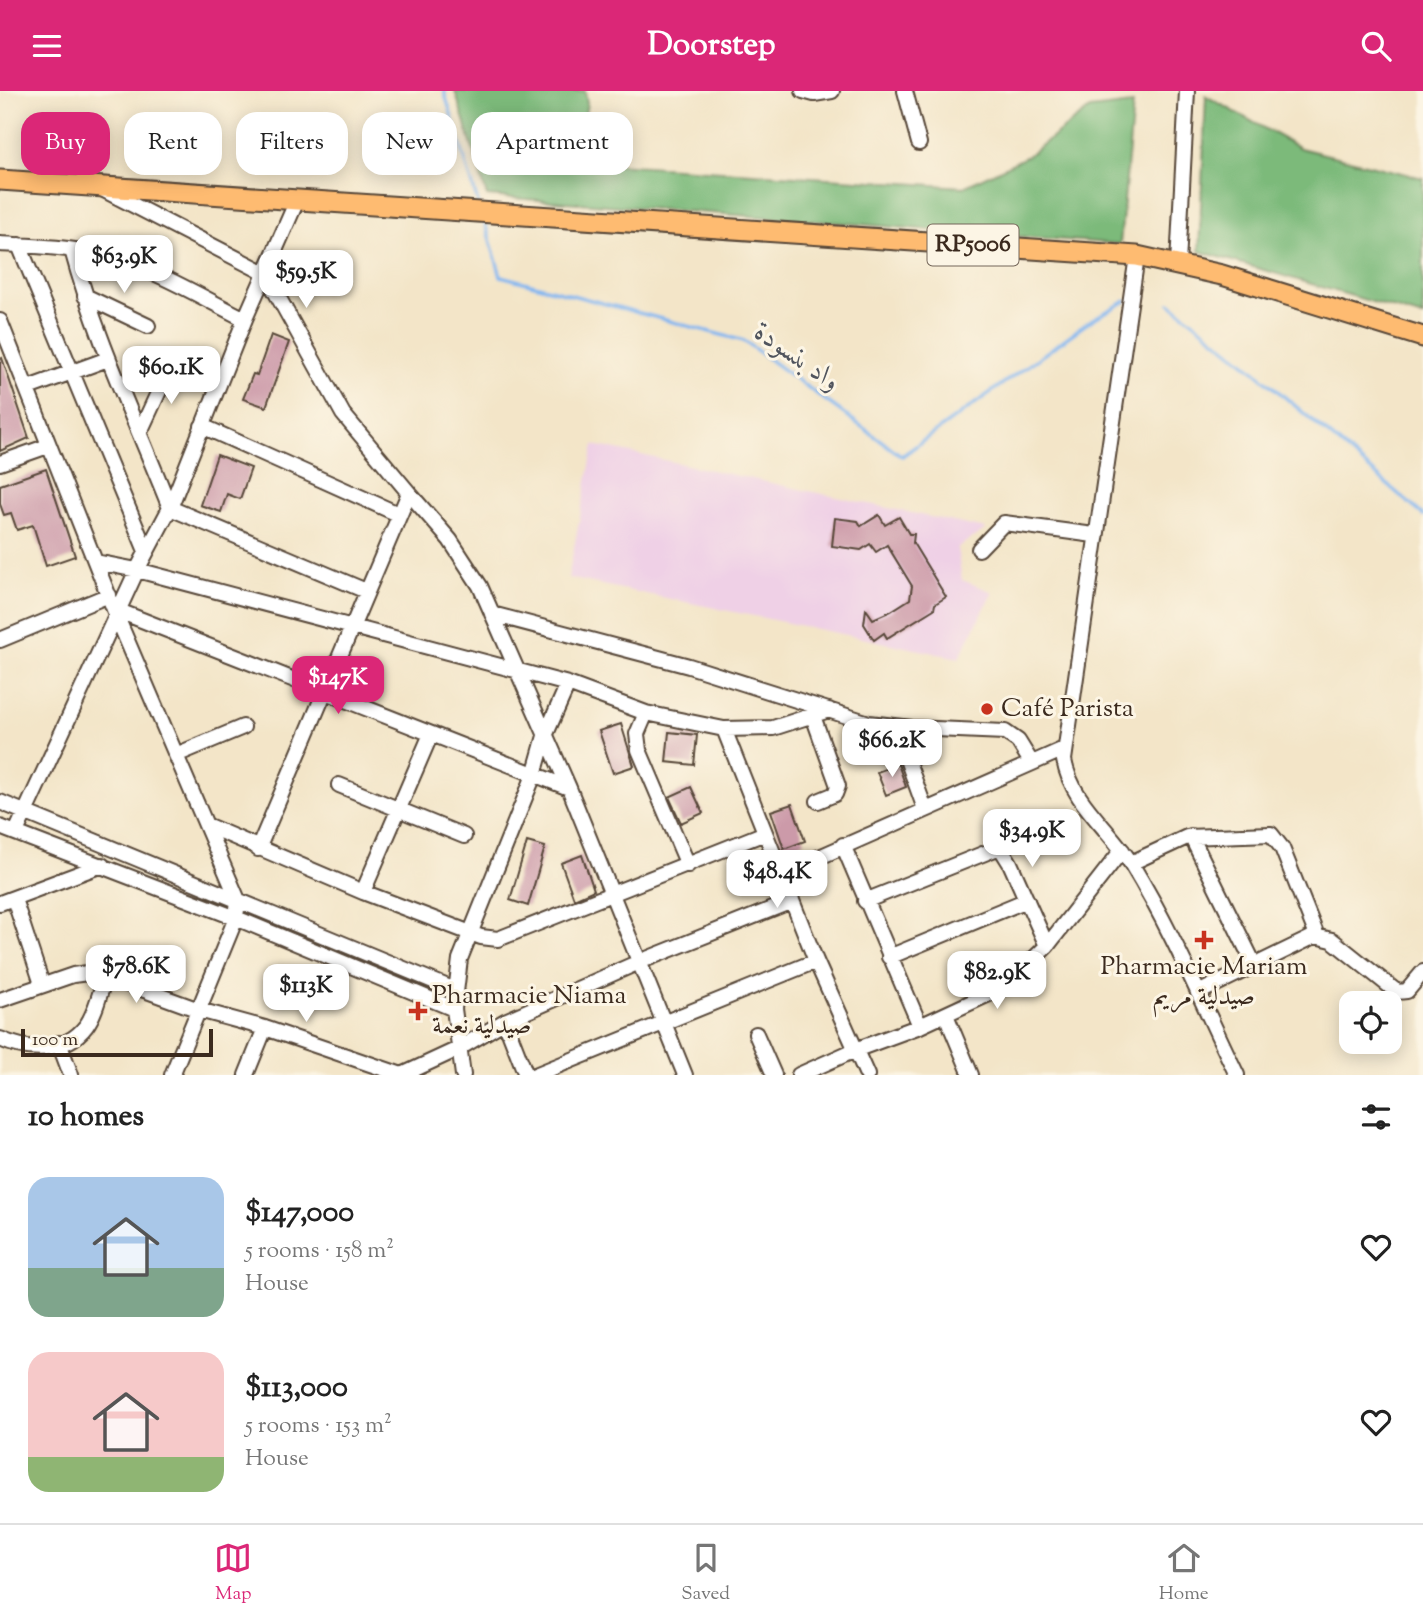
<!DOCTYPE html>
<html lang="en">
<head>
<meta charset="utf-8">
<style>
	body { margin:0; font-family:"Sorts Mill Goudy",Amiri,serif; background:#f6f6f6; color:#222; height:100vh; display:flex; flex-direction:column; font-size:26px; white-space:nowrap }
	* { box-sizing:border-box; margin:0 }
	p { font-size:23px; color:#767676 }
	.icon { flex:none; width:38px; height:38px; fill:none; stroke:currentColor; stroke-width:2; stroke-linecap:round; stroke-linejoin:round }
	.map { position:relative; height:984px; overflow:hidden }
	.details { display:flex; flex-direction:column; background:#fff; flex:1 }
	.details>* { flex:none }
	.guide { position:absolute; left:21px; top:21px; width:700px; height:63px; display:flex; gap:14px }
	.buttons { position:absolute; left:1339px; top:900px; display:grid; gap:14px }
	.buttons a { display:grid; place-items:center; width:63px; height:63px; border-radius:14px; background:#fff; box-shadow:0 4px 18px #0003; font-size:35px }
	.scale { position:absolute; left:21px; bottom:18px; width:192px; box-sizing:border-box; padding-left:7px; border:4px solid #3b2a1e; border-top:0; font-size:19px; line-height:24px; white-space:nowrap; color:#3b2a1e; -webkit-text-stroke:5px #fcf5e5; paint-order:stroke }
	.price { position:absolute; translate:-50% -60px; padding:0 16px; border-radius:14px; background:#fff; color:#222; font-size:23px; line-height:46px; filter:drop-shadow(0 2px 4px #0008) }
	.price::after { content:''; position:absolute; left:50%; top:42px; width:21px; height:16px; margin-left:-10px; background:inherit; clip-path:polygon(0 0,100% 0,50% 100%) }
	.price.on { background:#db2777; color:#fff }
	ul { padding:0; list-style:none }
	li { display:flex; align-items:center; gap:21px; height:175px; padding:0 28px }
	li span { display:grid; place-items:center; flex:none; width:196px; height:140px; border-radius:21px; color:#555 }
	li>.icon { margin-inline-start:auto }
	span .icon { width:84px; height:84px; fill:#fffc; stroke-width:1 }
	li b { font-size:30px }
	h2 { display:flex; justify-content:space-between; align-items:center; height:84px; padding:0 28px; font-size:30px }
	.tag { padding:0 24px; border-radius:21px; background:#fff; box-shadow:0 4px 18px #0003; font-size:24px; line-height:63px }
	.tag.on { background:#db2777; color:#fff }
	header { display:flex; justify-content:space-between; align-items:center; height:91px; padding:0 28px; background:#db2777; color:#fff; font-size:32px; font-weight:800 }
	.tab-bar { display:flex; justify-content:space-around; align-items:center; height:98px; border-top:2px solid #e0e0e0; background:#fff; font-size:19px; color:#767676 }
	.tab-bar a { display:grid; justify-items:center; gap:4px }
	.tab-bar .on { color:#db2777 }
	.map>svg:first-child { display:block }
	.built { fill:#efd0e6 }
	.forest { fill:#7bba7a; stroke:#5b724c; stroke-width:2 }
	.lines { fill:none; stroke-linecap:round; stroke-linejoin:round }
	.stream { stroke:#81b6f0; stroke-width:3.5 }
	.building { fill:#cc9aa9 }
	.minor-casing { stroke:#574638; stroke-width:18 }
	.major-casing { stroke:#574638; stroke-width:23 }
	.minor { stroke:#fff; stroke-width:14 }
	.major { stroke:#febb71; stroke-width:19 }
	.poi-dot { fill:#c8321e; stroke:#fcf5e5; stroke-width:2.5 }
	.labels { text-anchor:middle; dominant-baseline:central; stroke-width:6; stroke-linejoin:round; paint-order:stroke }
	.shield { fill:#fcf5e5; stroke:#75675a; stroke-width:2 }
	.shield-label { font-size:24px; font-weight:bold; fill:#3b2a1e }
	.poi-label { font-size:26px; fill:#3b2a1e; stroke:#fcf5e5; text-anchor:start }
	.water-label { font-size:28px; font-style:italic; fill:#50545d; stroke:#fcf5e5 }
</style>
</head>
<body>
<header><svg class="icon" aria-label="menu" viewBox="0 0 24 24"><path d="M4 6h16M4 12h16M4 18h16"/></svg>Doorstep<svg class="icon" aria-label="search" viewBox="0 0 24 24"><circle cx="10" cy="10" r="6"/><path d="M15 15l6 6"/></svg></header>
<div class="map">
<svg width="1423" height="984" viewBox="0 0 1423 984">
	<rect width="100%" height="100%" fill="#fcf5e5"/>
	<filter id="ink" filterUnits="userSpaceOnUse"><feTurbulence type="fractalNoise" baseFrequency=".0143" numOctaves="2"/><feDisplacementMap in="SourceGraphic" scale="14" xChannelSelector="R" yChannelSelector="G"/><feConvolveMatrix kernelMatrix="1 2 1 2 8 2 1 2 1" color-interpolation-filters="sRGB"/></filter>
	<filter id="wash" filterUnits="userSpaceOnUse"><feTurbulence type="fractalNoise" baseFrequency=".00686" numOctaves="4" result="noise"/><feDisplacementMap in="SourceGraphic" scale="28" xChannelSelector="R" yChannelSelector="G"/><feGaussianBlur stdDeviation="1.57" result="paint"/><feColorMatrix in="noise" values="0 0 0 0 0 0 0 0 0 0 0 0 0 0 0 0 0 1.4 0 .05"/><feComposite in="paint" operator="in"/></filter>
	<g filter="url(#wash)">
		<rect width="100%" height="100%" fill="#f3e5c8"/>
		<path class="built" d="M594,354L986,438L957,457L962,489L993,501L959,567L568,487Z"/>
		<path class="forest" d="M455,0H585L587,12L580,54L554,69L964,96L1026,66L1090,18L1133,13L1120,153L487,105Z
			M1206,5L1300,57L1423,87V226L1199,160Z"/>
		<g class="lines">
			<path class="stream" d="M444,0L479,115
				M484,129L501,185L744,250L902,365L1093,228L1126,210
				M1170,212L1245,272L1423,424"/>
		</g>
		<g id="blocks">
			<path class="building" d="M271,244L289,251L266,316L243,308L253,283L257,284Z
				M2,267L29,347L0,360V268Z
				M217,364L251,377L240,408L227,403L221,421L200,414Z
				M46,378L75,465L46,475L33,434L17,439L11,422L4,424L0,413V394Z
				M879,424L885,434L899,426L909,443H914L913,452L946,506L935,513L934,518L887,547L884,542L874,549L864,533L866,518L873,528L891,520L910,508L912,495L887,454L876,461L870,453L861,459L832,455L835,427L858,430L861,435Z
				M621,633L634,675L613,682L599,640Z
				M669,641L697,644L694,674L666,671Z
				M898,673L906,696L886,704L877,681Z
				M691,696L703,722L681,732L669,706Z
				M792,713L805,750L784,758L771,720Z
				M527,751L545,756L528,815L510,809Z
				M582,764L594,799L574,808L561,772Z"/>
		</g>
	</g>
	<g filter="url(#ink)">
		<use href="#blocks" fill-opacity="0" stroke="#574638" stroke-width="2"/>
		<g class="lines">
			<g class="minor-casing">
				<path id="minor" d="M803,0L814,3L832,0
					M905,0L919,52
					M102,98L265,182L343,323L409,402L258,758
					M0,153C32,155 66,156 97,163C149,174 197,204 245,228
					M19,154L146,460
					M72,159C96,248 136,331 170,417L366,500
					M1137,165L1064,669C1072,713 1110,737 1132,774C1173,841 1203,914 1237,984
					M1178,173L1187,0
					M85,205L148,235
					M0,230L117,526L238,809L236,827L172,984
					M28,297L108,268
					M202,335L398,423
					M140,341L171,274
					M0,372L48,355
					M409,402L450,449L480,495L569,697L685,984
					M979,458L1004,432L1094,444
					M96,471L137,479L568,593L646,622L724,638L773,637L829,619
					M119,520L569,697
					M492,523L689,575L869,632L912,637L1005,641L1018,650L1031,671
					M0,549L109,504
					M646,622L637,643L639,659L688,774
					M813,625L838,695L835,703L818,710
					M895,635L925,718
					M724,638L816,870L867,984
					M176,664L243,636
					M339,694L464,745
					M0,711L455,899
					M206,734L363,801L481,846L498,848L765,742
					M0,736L236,827L454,918
					M16,741L137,479L170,417L245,228L298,107
					M1191,745L1255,875
					M843,754L920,935
					M1131,772L1187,746L1271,743L1282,757L1317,845
					M781,783L1064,658
					M363,801L431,643
					M14,808L42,893
					M865,810L1000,756L1010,772L1047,855
					M0,812L102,774
					M889,866L1027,809
					M1198,902L1315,845L1332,849L1397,901L1407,900L1423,881
					M0,909L73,884L95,881L199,919L265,937L402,984
					M946,924L971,984
					M505,930L526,984
					M756,943L774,984
					M0,948C27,960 65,963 86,935C96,922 100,900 106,884
					M59,952L71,984
					M246,984L265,937
					M402,984L458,958L505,930L639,871L792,810
					M463,984L454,918L460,868L534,684L545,645L568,593
					M535,984L816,870
					M799,984L855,959L920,935L1004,896L1047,855L1122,759"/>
			</g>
			<g class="major-casing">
				<path id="major" d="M0,89L1137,165L1222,184L1423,246"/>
			</g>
			<use href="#minor" class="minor"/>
			<use href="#major" class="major"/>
		</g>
	</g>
	<g class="poi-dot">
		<circle cx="987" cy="618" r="7"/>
		<path d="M1200.5 838.5h7v7h7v7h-7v7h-7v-7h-7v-7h7z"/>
		<path d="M414.5 909.5h7v7h7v7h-7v7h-7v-7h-7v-7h7z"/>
	</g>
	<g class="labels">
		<rect class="shield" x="927.5" y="133.5" width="91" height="41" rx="5"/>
		<g class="shield-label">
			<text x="973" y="154">RP5006</text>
		</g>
		<g class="poi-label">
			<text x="1001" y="618">Café Parista</text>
			<text x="1204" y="876" text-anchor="middle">Pharmacie Mariam<tspan x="1204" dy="30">صيدلية مريم</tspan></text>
			<text x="432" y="905">Pharmacie Niama<tspan x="432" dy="30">صيدلية نعمة</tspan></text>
		</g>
		<g class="water-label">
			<text transform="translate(797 267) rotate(35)">واد بنسودة</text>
		</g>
	</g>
</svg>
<div class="buttons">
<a><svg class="icon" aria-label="locate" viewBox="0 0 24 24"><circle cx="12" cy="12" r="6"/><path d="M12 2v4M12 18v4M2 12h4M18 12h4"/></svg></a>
</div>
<div class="scale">100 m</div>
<b class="price" style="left:124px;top:204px">$63.9K</b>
<b class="price" style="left:306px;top:219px">$59.5K</b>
<b class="price" style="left:171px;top:315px">$60.1K</b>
<b class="price on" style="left:338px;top:625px">$147K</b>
<b class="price" style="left:892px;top:688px">$66.2K</b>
<b class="price" style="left:1032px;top:778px">$34.9K</b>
<b class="price" style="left:777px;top:819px">$48.4K</b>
<b class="price" style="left:136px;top:914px">$78.6K</b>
<b class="price" style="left:997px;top:920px">$82.9K</b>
<b class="price" style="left:306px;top:933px">$113K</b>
<div class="guide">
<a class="tag on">Buy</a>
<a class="tag">Rent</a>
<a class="tag">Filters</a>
<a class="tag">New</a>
<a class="tag">Apartment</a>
</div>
</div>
<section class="details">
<h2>10 homes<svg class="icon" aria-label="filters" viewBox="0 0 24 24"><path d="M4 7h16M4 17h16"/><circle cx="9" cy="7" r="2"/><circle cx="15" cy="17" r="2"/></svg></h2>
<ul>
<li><span style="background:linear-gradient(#a9c7e8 65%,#7fa58c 0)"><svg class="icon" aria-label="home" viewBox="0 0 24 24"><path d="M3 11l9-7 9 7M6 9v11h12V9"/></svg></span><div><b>$147,000</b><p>5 rooms · 158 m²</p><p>House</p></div><svg class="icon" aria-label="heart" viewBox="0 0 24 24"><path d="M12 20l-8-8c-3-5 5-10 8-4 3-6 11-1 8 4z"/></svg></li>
<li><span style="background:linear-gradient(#f6c9c9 75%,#8fb573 0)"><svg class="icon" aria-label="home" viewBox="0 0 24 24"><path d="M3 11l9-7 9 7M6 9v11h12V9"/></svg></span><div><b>$113,000</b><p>5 rooms · 153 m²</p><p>House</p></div><svg class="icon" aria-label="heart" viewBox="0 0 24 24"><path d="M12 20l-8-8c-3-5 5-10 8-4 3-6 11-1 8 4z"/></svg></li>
</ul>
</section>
<nav class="tab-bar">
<a class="on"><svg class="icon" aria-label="map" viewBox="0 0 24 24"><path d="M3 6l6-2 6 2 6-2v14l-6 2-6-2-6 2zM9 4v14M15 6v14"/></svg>Map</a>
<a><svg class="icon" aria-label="saved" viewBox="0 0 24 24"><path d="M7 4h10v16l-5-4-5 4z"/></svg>Saved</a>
<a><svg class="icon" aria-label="home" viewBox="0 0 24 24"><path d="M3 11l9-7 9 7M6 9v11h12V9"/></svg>Home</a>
</nav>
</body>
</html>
